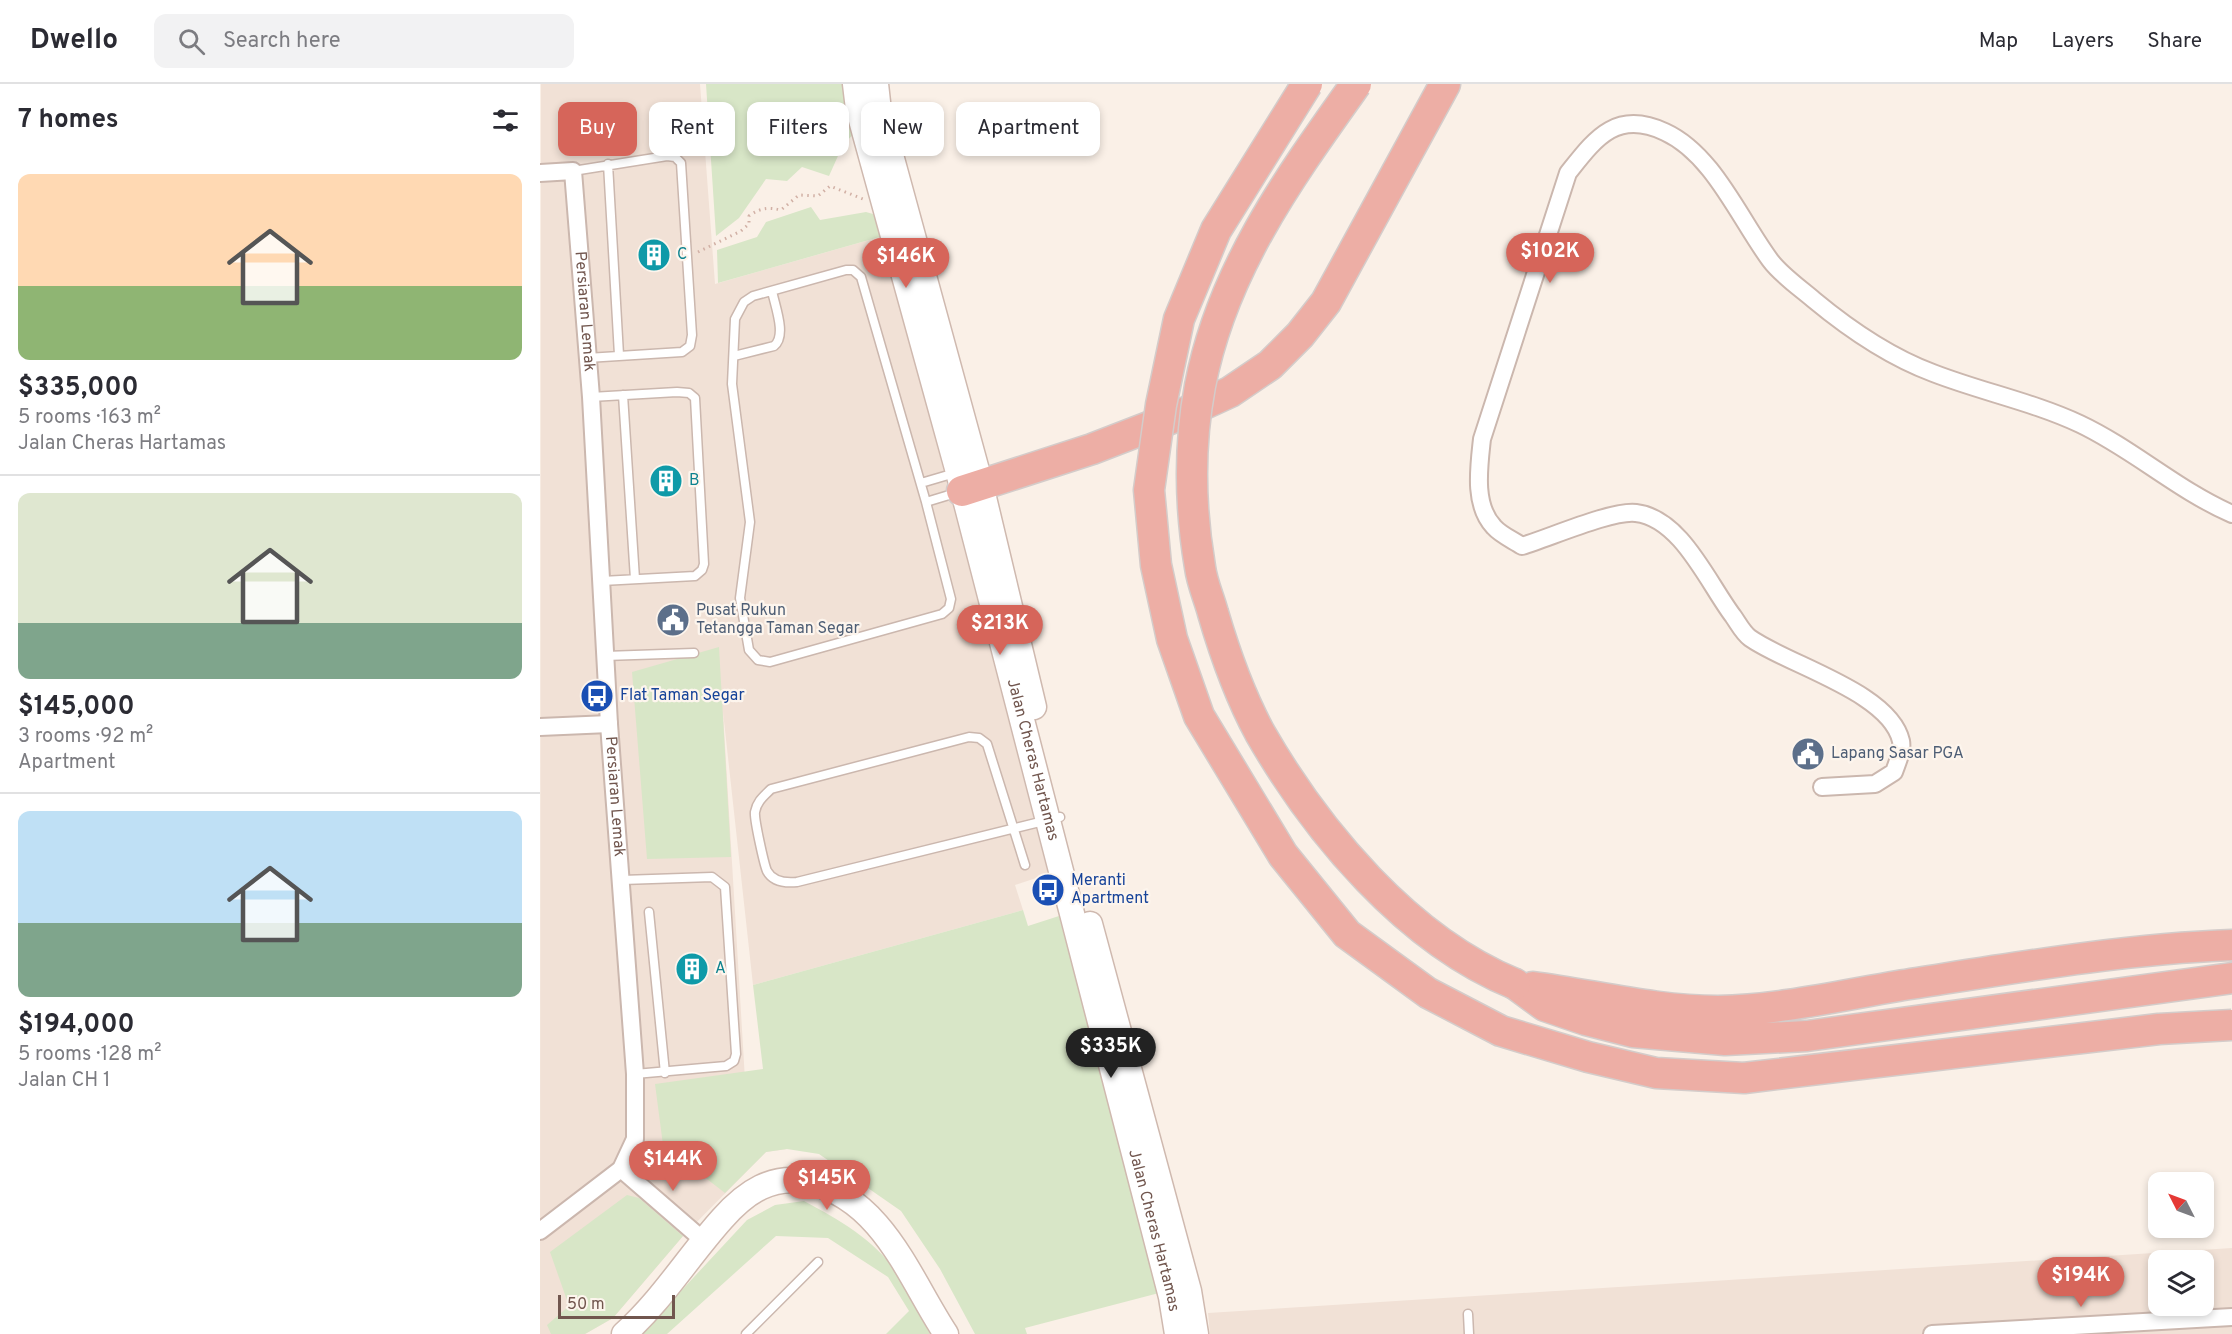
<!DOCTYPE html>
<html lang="en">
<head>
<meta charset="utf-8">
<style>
	body { margin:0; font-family:Overpass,sans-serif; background:#f2f2f3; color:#2b2b33; height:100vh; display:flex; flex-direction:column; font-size:22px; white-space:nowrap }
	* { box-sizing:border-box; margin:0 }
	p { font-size:20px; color:#7c7c81 }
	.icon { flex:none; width:33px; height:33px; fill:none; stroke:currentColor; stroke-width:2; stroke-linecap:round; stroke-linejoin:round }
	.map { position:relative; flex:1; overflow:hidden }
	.details { display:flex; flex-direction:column; background:#fff; width:540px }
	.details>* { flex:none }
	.banner { position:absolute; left:18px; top:18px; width:570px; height:54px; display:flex; gap:12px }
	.needle { width:39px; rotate:312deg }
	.fabs { position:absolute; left:1608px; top:1088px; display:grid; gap:12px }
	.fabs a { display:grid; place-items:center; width:66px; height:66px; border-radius:12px; background:#fff; box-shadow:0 3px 9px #0003; font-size:30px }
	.scale { position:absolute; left:18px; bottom:15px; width:117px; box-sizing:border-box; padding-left:6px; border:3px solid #71564e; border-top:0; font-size:16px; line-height:21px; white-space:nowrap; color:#71564e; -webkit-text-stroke:4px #fdf5ed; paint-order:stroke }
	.price { position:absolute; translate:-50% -51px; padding:0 14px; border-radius:21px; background:#d6655a; color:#fff; font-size:20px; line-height:39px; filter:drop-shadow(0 2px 3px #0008) }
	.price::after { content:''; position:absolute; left:50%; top:36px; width:18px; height:14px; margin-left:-9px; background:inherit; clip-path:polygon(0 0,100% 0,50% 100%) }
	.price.selected { background:#222; color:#fff }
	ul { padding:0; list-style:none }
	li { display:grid; align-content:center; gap:12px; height:318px; padding:0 18px }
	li+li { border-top:2px solid #e1e1e2 }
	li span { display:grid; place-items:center; height:186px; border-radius:12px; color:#555 }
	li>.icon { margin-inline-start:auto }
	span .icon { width:108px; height:108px; fill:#fffc; stroke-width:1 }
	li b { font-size:26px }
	h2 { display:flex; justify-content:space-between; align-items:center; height:72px; padding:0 18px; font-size:26px }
	.chip { padding:0 21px; border-radius:12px; background:#fff; box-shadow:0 3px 9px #0003; font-size:21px; line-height:54px }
	.chip.selected { background:#d6655a; color:#fff }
	header { display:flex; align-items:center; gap:36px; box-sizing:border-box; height:84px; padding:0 30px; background:#fff; border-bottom:2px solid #e1e1e2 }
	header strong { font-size:28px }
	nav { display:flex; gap:33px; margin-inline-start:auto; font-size:21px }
	.search { width:420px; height:54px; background:#f2f2f3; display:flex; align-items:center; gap:15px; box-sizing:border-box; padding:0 21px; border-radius:12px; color:#7c7c81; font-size:22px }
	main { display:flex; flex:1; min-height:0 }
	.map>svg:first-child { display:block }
	.residential { fill:#f1e1d6; fill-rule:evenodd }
	.green { fill:#d8e6c7 }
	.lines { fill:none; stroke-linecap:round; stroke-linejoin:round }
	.lane-casing { stroke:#cbb7ae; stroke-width:11 }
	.street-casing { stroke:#cbb7ae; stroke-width:20 }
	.secondary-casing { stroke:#cfb9af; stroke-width:27 }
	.highway-casing { stroke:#d4ccca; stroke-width:33 }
	.path { stroke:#d1b0a5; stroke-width:3; stroke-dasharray:1.5 4.5; stroke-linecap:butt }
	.lane { stroke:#fff; stroke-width:8 }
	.street { stroke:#fff; stroke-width:16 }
	.secondary { stroke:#fff; stroke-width:24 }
	.highway { stroke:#edaea5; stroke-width:30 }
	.highway-bridge-casing { stroke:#d4ccca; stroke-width:33; stroke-linecap:butt }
	.highway-bridge { stroke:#edaea5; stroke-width:30 }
	.labels { text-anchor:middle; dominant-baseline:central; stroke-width:4.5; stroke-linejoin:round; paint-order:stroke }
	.culture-label { font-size:16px; fill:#0d838f; stroke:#fdf5ed; text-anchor:start }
	.street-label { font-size:16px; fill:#71564e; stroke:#fdf5ed }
	.service-label { font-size:16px; fill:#4e5e75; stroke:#fdf5ed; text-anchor:start }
	.transit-label { font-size:16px; fill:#164399; stroke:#fdf5ed; text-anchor:start }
</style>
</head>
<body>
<header>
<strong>Dwello</strong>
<div class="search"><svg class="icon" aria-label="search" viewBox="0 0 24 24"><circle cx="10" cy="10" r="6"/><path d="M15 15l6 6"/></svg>Search here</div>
<nav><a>Map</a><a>Layers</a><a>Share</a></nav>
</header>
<main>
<section class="details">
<h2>7 homes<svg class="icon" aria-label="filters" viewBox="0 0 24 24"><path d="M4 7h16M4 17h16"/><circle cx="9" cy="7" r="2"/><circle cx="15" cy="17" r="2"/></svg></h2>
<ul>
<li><span style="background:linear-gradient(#ffd9b3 60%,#8fb573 0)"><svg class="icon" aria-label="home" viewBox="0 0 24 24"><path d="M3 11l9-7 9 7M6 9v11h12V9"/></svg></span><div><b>$335,000</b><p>5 rooms · 163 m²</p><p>Jalan Cheras Hartamas</p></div></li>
<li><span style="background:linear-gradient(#dfe7d0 70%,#7fa58c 0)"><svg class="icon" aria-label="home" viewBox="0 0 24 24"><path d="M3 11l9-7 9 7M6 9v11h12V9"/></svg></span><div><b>$145,000</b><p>3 rooms · 92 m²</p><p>Apartment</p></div></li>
<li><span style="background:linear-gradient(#bfe0f5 60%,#7fa58c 0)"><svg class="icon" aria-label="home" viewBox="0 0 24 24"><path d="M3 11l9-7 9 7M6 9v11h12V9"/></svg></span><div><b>$194,000</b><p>5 rooms · 128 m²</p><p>Jalan CH 1</p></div></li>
</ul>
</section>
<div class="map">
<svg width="1692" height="1250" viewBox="0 0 1692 1250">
	<rect width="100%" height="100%" fill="#faf0e7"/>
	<path class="residential" d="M1,0H160L175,200L343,152L508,790L475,801L483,826L213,901L183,628L207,1029L247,1065L226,1068L143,1152L73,1234L45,1250H0Z
		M1692,1164V1250H670L668,1229ZM1618,1176H1664V1221H1618Z"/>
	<path class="green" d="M166,0H305L314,49L302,63L289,92L262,83L247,97L226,95L199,134L176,152Z
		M271,123L280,136L326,128L333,130L343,152L178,199L177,166L217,153L226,138Z
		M179,563L191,773L107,775L92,588Z
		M483,826L488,842L519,832L619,1209L485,1244L487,1250H435L400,1185L361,1127L279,1070L247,1065L226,1068L185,1109L123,1061L115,1000L223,985L213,901Z
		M87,1111L99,1114L143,1152L73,1234L45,1250H11L7,1241L29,1222L10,1168Z
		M264,1117C298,1135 335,1156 356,1188C369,1208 379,1230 390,1250H346L369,1227L348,1193L288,1154L236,1152L127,1250H101L207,1136L235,1121Z"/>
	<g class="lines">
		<g class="lane-casing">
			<path id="lane" d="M68,80L79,271
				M33,87L127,72L135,73L141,79L152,251L150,262L142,268L47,274
				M306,186H313L321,193L386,418L411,515L409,524L402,530L230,578L218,576L209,566L200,514L210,438L192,300L195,235L204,218L213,212Z
				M194,272L234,262C247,252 235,222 232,207
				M83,311L95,495
				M51,313L137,308L149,309L155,314L164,480L162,486L155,492L62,497
				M381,399L415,389
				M386,418L419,408
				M65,572L154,569
				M485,781L447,660L439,654L429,653L231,705C224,712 217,717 215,728C214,735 224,780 227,787C233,798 247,799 257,798L520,733
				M82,796L172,793L185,803L196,970L194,977L186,982L95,990
				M109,828L125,989
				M928,1230L929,1250
				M206,1250L278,1178"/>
		</g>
		<g class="street-casing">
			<g id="street">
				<path id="s1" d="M0,89L33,87L51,313L69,640L95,990V1055L81,1085L0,1147"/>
				<path d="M0,643L69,640"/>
				<path d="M1282,703L1335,700L1354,688C1357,679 1363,667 1361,657C1350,608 1248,581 1210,554C1203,549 1198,539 1193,532C1168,499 1141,434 1096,429C1072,426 1009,454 982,462C973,456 961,451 954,443C933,421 939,383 942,355L1028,89C1055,55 1076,25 1125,48C1173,70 1199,134 1230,176C1241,191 1260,204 1274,216C1309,245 1350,273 1393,289C1442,308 1493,318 1540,340C1593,365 1637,406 1692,430"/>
				<path d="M81,1085L163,1156"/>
				<path d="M1392,1250L1692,1233"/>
			</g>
		</g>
		<g class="secondary-casing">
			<g id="secondary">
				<path id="s2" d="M315,0L318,25L418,388L631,1213L637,1250"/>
				<path d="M336,0L339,27L441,401L494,623"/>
				<path d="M550,840L649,1207L656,1250"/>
				<path d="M84,1250C122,1216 148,1173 182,1135C206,1108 232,1090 269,1098C343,1115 369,1194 406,1250"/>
			</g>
		</g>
		<g class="highway-casing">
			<path id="highway" d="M422,407L552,365L640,331L690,308L730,281L760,251L786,218L905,0
				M975,900L1005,922L1046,936L1093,948L1185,956L1267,952L1692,894
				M993,903C1054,911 1116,927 1178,927C1238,926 1299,912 1358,902C1468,885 1581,865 1692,861"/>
		</g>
		<path class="path" d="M158,168L201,147L209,140V132C220,124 228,123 241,126L259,111L278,112L290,102L323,115"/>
		<use href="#lane" class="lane"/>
		<use href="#street" class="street"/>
		<use href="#secondary" class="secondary"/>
		<use href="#highway" class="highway"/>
		<g class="highway-bridge-casing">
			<path id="highway-bridge" d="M767,0L676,146L639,235L621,321L609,406L616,481L632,555L659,632L743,771L807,850L888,909L961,947L1048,973L1116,989L1204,994L1619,945L1692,941
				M816,0C749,94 682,186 660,302C649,361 650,424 660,483C662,499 669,514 673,529C685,570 700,612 720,649C777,748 867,856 975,900"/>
		</g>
		<use href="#highway-bridge" class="highway-bridge"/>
	</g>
	<defs>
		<g id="building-disc" transform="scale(1.725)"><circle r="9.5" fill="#0f9aa8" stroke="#fdf5ed"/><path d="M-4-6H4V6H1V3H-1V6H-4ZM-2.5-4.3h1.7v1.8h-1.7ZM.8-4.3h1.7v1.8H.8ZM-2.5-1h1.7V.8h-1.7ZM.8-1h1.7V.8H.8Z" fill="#fff"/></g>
		<g id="civic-disc" transform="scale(1.725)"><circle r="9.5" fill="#5c6f8a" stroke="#fdf5ed"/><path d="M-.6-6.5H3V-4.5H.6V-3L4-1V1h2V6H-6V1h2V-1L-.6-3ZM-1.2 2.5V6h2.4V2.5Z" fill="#fff"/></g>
		<g id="bus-disc" transform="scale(1.725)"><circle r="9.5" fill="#1a4fb4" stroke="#fdf5ed"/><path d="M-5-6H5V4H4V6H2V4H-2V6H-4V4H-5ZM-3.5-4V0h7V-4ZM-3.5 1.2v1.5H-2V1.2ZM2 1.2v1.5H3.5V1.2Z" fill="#fff"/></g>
	</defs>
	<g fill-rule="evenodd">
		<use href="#building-disc" x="114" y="171"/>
		<use href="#building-disc" x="126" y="397"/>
		<use href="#civic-disc" x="133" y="536"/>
		<use href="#bus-disc" x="57" y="612"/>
		<use href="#civic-disc" x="1268" y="670"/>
		<use href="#bus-disc" x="508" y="806"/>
		<use href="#building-disc" x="152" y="885"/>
	</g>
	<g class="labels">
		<g class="culture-label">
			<text x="137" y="171">C</text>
			<text x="149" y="397">B</text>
			<text x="175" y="885">A</text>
		</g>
		<g class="street-label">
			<text stroke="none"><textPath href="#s1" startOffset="174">Persiaran Lemak</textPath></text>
			<text stroke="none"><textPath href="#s2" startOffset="699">Jalan Cheras Hartamas</textPath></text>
			<text stroke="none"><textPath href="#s1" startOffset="660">Persiaran Lemak</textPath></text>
			<text stroke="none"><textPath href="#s2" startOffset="1185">Jalan Cheras Hartamas</textPath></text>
		</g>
		<g class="service-label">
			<text x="156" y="527">Pusat Rukun<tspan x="156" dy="18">Tetangga Taman Segar</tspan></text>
			<text x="1291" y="670">Lapang Sasar PGA</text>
		</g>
		<g class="transit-label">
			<text x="80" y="612">Flat Taman Segar</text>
			<text x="531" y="797">Meranti<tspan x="531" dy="18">Apartment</tspan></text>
		</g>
	</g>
</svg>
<div class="fabs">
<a><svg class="needle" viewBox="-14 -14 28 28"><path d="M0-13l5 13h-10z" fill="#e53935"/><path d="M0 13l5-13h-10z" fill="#7c7c81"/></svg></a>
<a><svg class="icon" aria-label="layers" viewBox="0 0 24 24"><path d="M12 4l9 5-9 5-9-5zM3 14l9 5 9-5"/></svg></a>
</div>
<div class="scale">50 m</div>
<b class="price" style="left:1010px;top:200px">$102K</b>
<b class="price" style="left:366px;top:205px">$146K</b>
<b class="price" style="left:460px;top:572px">$213K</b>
<b class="price selected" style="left:571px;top:995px">$335K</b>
<b class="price" style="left:133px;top:1108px">$144K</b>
<b class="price" style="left:287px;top:1127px">$145K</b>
<b class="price" style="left:1541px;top:1224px">$194K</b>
<div class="banner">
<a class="chip selected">Buy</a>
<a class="chip">Rent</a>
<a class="chip">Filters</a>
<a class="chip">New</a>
<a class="chip">Apartment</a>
</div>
</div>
</main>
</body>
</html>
